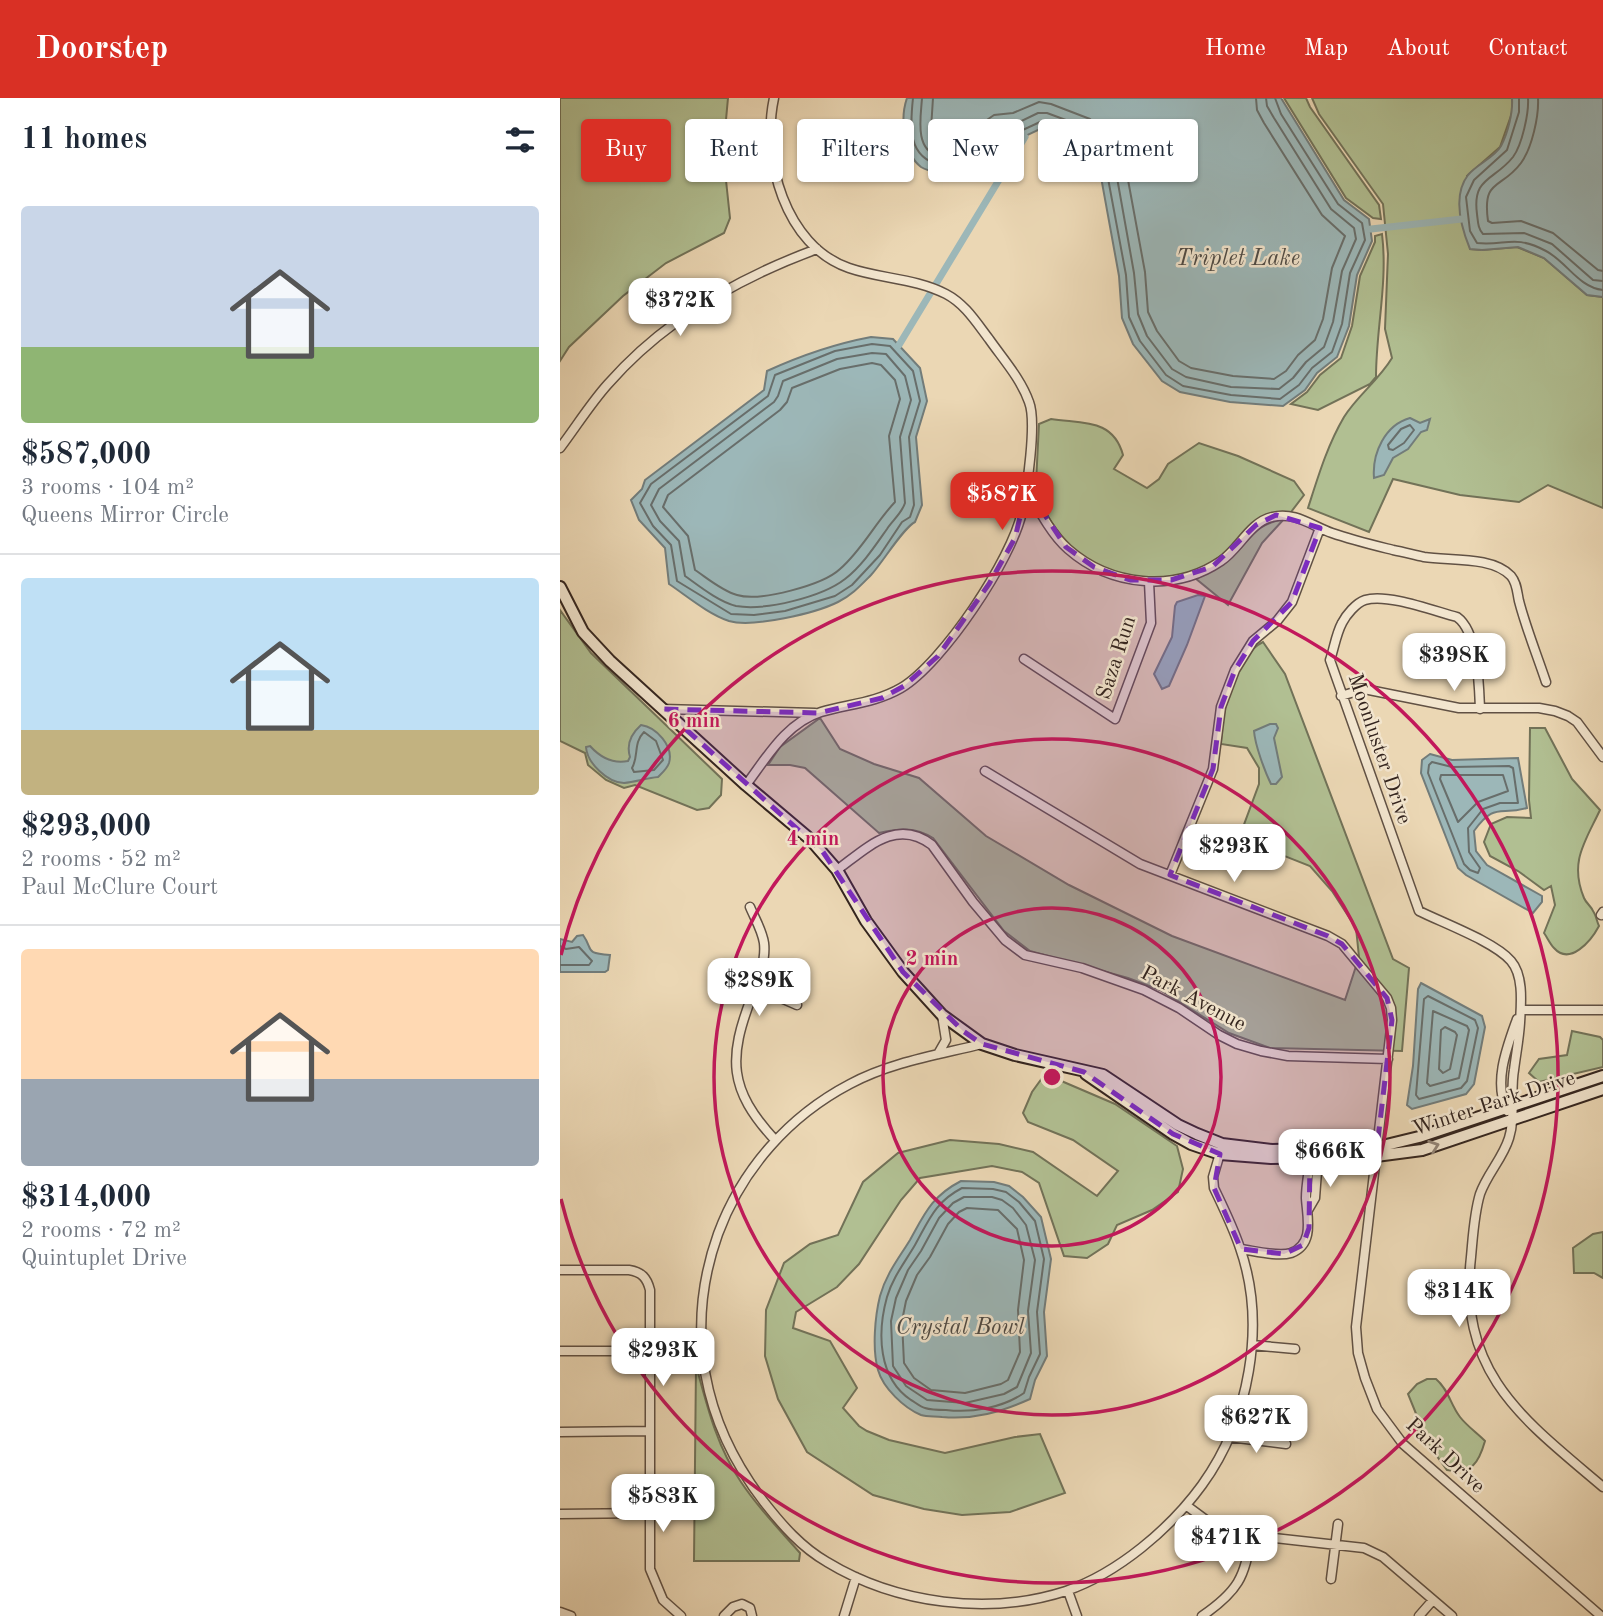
<!DOCTYPE html>
<html lang="en">
<head>
<meta charset="utf-8">
<style>
	body { margin:0; font-family:"Old Standard TT",serif; background:#f2f2f3; color:#1f2937; height:100vh; display:flex; flex-direction:column; font-size:26px; white-space:nowrap }
	* { box-sizing:border-box; margin:0 }
	p { font-size:23px; color:#747a83 }
	.icon { flex:none; width:38px; height:38px; fill:none; stroke:currentColor; stroke-width:2; stroke-linecap:round; stroke-linejoin:round }
	.map { position:relative; flex:1; overflow:hidden }
	.sheet { display:flex; flex-direction:column; background:#fff; width:560px }
	.sheet>* { flex:none }
	.top-card { position:absolute; left:21px; top:21px; width:665px; height:63px; display:flex; gap:14px }
	.price { position:absolute; translate:-50% -60px; padding:0 16px; border-radius:14px; background:#fff; color:#222; font-size:23px; line-height:46px; filter:drop-shadow(0 2px 4px #0008) }
	.price::after { content:''; position:absolute; left:50%; top:42px; width:21px; height:16px; margin-left:-10px; background:inherit; clip-path:polygon(0 0,100% 0,50% 100%) }
	.price.active { background:#d93025; color:#fff }
	ul { padding:0; list-style:none }
	li { display:grid; align-content:center; gap:14px; height:371px; padding:0 21px }
	li+li { border-top:2px solid #e0e1e3 }
	li span { display:grid; place-items:center; height:217px; border-radius:7px; color:#555 }
	li>.icon { margin-inline-start:auto }
	span .icon { width:126px; height:126px; fill:#fffc; stroke-width:1 }
	li b { font-size:30px }
	h2 { display:flex; justify-content:space-between; align-items:center; height:84px; padding:0 21px; font-size:30px }
	.chip { padding:0 24px; border-radius:7px; background:#fff; box-shadow:0 2px 5px #0004; font-size:24px; line-height:63px }
	.chip.active { background:#d93025; color:#fff }
	header { display:flex; align-items:center; gap:42px; box-sizing:border-box; height:98px; padding:0 35px; background:#d93025; color:#fff }
	header strong { font-size:33px }
	nav { display:flex; gap:38px; margin-inline-start:auto; font-size:24px }
	main { display:flex; flex:1; min-height:0 }
	.map>svg:first-child { display:block }
	.green { fill:#b1bf92; stroke:#727258; stroke-width:2 }
	.water { fill:#9cb7b8; stroke:#727c7a; stroke-width:2 }
	.lines { fill:none; stroke-linecap:round; stroke-linejoin:round }
	.shore { stroke:#686e6b; stroke-width:2 }
	.canal { stroke:#9cb7b8; stroke-width:7 }
	.street-casing { stroke:#615144; stroke-width:11 }
	.secondary-casing { stroke:#33241e; stroke-width:14 }
	.street { stroke:#f2e5ce; stroke-width:8 }
	.secondary { stroke:#f2e5ce; stroke-width:10 }
	.oneway { stroke:#928476 }
	.marked { fill:#7b2cbf; fill-opacity:0.2; stroke:#7b2cbf; stroke-width:5; stroke-dasharray:14 9; stroke-linejoin:round }
	.ring { fill:none; stroke:#c2185b; stroke-width:3.5 }
	.labels { text-anchor:middle; dominant-baseline:central; stroke-width:5; stroke-linejoin:round; paint-order:stroke }
	.street-label { font-size:21px; fill:#33241e; stroke:#f2e5ce }
	.water-label { font-size:23px; font-style:italic; fill:#4d4944; stroke:#f2e5ce }
	.centre { fill:#c2185b; stroke:#f2e5ce; stroke-width:3.5 }
	.ring-label { font-size:21px; text-anchor:middle; font-weight:bold; fill:#c2185b; stroke:#f2e5ce; stroke-width:5; stroke-linejoin:round; paint-order:stroke }
</style>
</head>
<body>
<header>
<strong>Doorstep</strong>
<nav><a>Home</a><a>Map</a><a>About</a><a>Contact</a></nav>
</header>
<main>
<section class="sheet">
<h2>11 homes<svg class="icon" aria-label="filters" viewBox="0 0 24 24"><path d="M4 7h16M4 17h16"/><circle cx="9" cy="7" r="2"/><circle cx="15" cy="17" r="2"/></svg></h2>
<ul>
<li><span style="background:linear-gradient(#c9d6e8 65%,#8fb573 0)"><svg class="icon" aria-label="home" viewBox="0 0 24 24"><path d="M3 11l9-7 9 7M6 9v11h12V9"/></svg></span><div><b>$587,000</b><p>3 rooms · 104 m²</p><p>Queens Mirror Circle</p></div></li>
<li><span style="background:linear-gradient(#bfe0f5 70%,#c2b280 0)"><svg class="icon" aria-label="home" viewBox="0 0 24 24"><path d="M3 11l9-7 9 7M6 9v11h12V9"/></svg></span><div><b>$293,000</b><p>2 rooms · 52 m²</p><p>Paul McClure Court</p></div></li>
<li><span style="background:linear-gradient(#ffd9b3 60%,#9aa5b1 0)"><svg class="icon" aria-label="home" viewBox="0 0 24 24"><path d="M3 11l9-7 9 7M6 9v11h12V9"/></svg></span><div><b>$314,000</b><p>2 rooms · 72 m²</p><p>Quintuplet Drive</p></div></li>
</ul>
</section>
<div class="map">
<svg width="1043" height="1518" viewBox="0 0 1043 1518">
	<rect width="100%" height="100%" fill="#ebd7b4"/>
	<filter id="stains"><feTurbulence type="fractalNoise" baseFrequency=".00286" numOctaves="4"/><feColorMatrix values="0 0 0 0 .2 0 0 0 0 .09 0 0 0 0 .02 0 0 0 .5 -.17"/></filter>
	<radialGradient id="worn" r=".72"><stop offset=".6" stop-color="#630" stop-opacity="0"/><stop offset="1" stop-color="#630" stop-opacity=".3"/></radialGradient>
	<path class="green" d="M0,0H168L163,54L170,120L164,135L106,165L63,198L9,249L0,263Z
		M724,0H746L750,9L819,107L821,121L813,120L786,100Z
		M752,0H952L953,12L940,49L907,78L910,151L922,152L957,149L984,160L1027,197L1043,199V410L988,387L959,404L900,397L833,381L809,434L748,410C758,379 767,348 784,319C797,298 818,283 832,260L825,231L828,156L823,106L759,16Z
		M822,136C828,184 816,231 816,279L810,286L758,312L731,306L747,294L760,277L781,260L792,228L800,178L815,144V138Z
		M491,321C522,326 553,320 563,357L554,371L587,390L599,381L608,366L639,345L678,358L734,383L744,397L731,414C692,413 688,436 662,457C619,492 549,485 510,448C495,433 484,412 474,394L476,385L479,326Z
		M724,421L702,445L668,507L635,480C647,475 660,470 670,461C691,442 694,426 724,421Z
		M0,512L31,555L162,681L161,697L149,710L137,712L75,687L64,690L46,682L28,667L25,655L0,643Z
		M703,544L725,576L833,861L849,870L842,953L710,950L669,935L600,892L568,880L470,853L444,833L373,740C355,729 339,730 319,735L245,670L230,667H208L220,649L260,620L280,651L314,666L359,680L426,738L509,787L612,838L785,902L799,859L796,830L772,793L750,768L679,740L699,686V670L687,650L661,646C661,617 674,558 703,544Z
		M970,630H985L1012,681L1040,712C1025,744 1009,764 1024,800C1026,805 1031,808 1033,813C1036,817 1037,824 1039,828C1031,843 1010,868 994,850C990,846 987,839 984,835L995,807L991,788L984,792L958,773L930,758L924,744L931,726L947,719L971,720L969,702Z
		M1012,933L1040,939L1043,942V969L979,984L969,975L979,961L1007,957Z
		M485,976L555,1006L617,1048L623,1071L618,1094L592,1112L557,1127L548,1146L527,1160L504,1158L479,1085L462,1074L432,1068L360,1080L341,1102L299,1166L277,1189L236,1214L233,1230L270,1243L297,1290L283,1310L299,1328L307,1333L329,1342L385,1355L455,1339L480,1336L505,1395L450,1414L402,1417L364,1411L313,1397L247,1354L218,1301L205,1258L206,1212L224,1165L250,1146L278,1137L303,1084L338,1055L390,1042L439,1046L473,1054L537,1098L558,1073L513,1042L468,1024L463,1015L472,994Z
		M1043,1134V1180L1034,1175H1014L1013,1150L1033,1136Z
		M136,1267C147,1308 157,1349 181,1384C198,1410 220,1432 240,1455L239,1463H134Z
		M867,1281H876C889,1292 890,1306 900,1319C907,1328 917,1335 925,1343C919,1364 912,1377 887,1372L858,1332L859,1323L848,1296L857,1286Z"/>
	<path class="water" d="M347,0H721L784,102L809,121L812,143L797,177L789,228L777,259L757,275L745,292L723,308L670,304L620,294L602,283L573,246L562,220L559,178L541,79L526,54L512,40L482,30L457,42L444,41L421,58L402,61L383,75C376,74 367,73 361,69C343,55 340,20 347,0Z
		M952,0H1043V199L1027,197L984,160L958,149L922,152L910,151C901,129 892,98 908,77C917,66 934,60 941,48C948,35 953,14 952,0Z
		M311,239L333,241L360,270L367,303L356,339L362,407L355,424C343,430 323,464 311,477C301,487 292,497 278,504C256,515 193,530 169,523C148,516 127,498 109,486L105,450L79,422L71,402L82,391L85,382L204,292L207,273C242,257 274,246 311,239Z
		M850,320L860,325L870,321L867,332L861,334L848,351L833,360L824,377L814,380C812,355 825,327 850,320Z
		M638,497L645,498L627,547L609,588L602,591L594,576L612,539L615,508L617,504Z
		M710,626H716L718,630L714,640L722,679L716,686H711C705,674 695,647 694,633Z
		M81,627C96,629 114,648 109,665C107,671 102,675 98,679C87,680 75,684 64,685C48,685 27,665 26,649L30,648C40,659 53,666 68,663L70,659C66,646 72,635 81,627Z
		M870,656L892,662L958,660L967,710C939,718 935,704 914,733L916,753L927,767L982,798V804L973,815L906,777L898,770L861,675L862,662Z
		M23,837C34,852 23,855 50,857L48,872L45,874H0V841L12,844L17,838Z
		M861,885L922,918L925,929L914,986L906,996L852,1011L847,1007L853,968L858,891Z
		M401,1083L434,1084L449,1088L463,1099L481,1119L491,1161L484,1214L487,1258L475,1282L470,1301C441,1314 414,1322 382,1319C376,1318 367,1319 361,1317C344,1310 323,1290 318,1272C312,1251 315,1218 320,1198C326,1176 339,1160 350,1142C365,1115 372,1098 401,1083Z"/>
	<g class="lines">
		<path class="shore" d="M353,0C350,28 347,59 380,67L400,55L418,51L441,35H456L480,24L516,35L532,50L547,75L566,177L569,219L580,243L606,277L623,288L671,297L720,301L739,287L752,270L772,254L782,226L790,175L805,142L802,125L778,106L721,16L715,0
			M362,0C361,18 354,51 378,58L396,46L415,43L438,27L455,26L478,15H487L522,28L539,45L556,74L574,175L578,216L587,238L612,271L626,279L671,289L719,291L733,280L746,264L764,249L773,224L782,173L796,141L794,130L771,111L714,20L707,8L706,0
			M373,0L371,31L377,46L392,37L411,33L434,17L453,15L479,4L491,6L530,21L547,39L566,71L585,174L588,214L597,233L619,263L631,270L673,278L714,281L726,273L738,257L755,242L763,221L772,170L785,138L762,117L704,25L697,12L696,0
			M959,0V14L947,52L914,82L906,99L910,133L917,145C946,148 954,136 986,153C1007,164 1018,189 1043,192
			M968,0C969,15 962,47 953,59C934,83 912,79 917,116C918,124 918,131 923,136L964,135L992,146L1033,182L1043,183
			M978,0C979,18 972,50 961,65C941,92 922,80 928,123L932,125L961,123L993,135L1038,172L1043,173
			M312,246L330,248L353,273L360,303L349,339L354,407L350,419L342,424L320,457L292,487L275,498L225,513L194,517L171,516L117,483L111,447L93,428L80,405L91,386L208,298L215,277L275,253Z
			M312,255L326,256L345,278L351,302L340,339L345,405C342,415 332,423 327,431C315,448 302,468 285,481C262,499 205,513 176,508C159,504 139,488 125,478L119,443L100,423L91,407L99,391L214,304L218,298L223,283L277,261Z
			M312,265L321,267L335,282L340,301L329,338L335,404C315,425 302,452 280,471C263,487 200,504 177,497C162,493 147,480 135,472L128,438L103,409L108,397L220,312L227,304L232,290L280,271Z
			M850,327L854,332L844,345L833,352L829,351L828,347L841,331Z
			M84,634L96,643L103,662L94,672L74,674L72,670C79,658 73,645 84,634Z
			M872,664L892,669L949,668L953,670L958,705H940L923,711L908,730L909,754L920,770L918,775L910,772L904,766L868,675L869,667Z
			M881,677H943L948,693L918,704L898,724L880,681Z
			M0,848L6,851L19,849L32,863L29,867H0
			M868,898L915,922L918,930L907,983L901,990L859,1001L856,997L864,901Z
			M873,913L907,928L909,932L899,980L870,988L867,985Z
			M885,929L895,934L897,937L890,971L883,975L879,971L881,932Z
			M402,1090L433,1091L446,1094L459,1104L475,1123L484,1161L477,1214L480,1256L469,1279L464,1295C442,1310 412,1315 386,1312C380,1312 371,1312 365,1310C360,1309 355,1304 351,1302C318,1280 317,1235 327,1199C333,1179 345,1164 355,1147C369,1122 375,1104 402,1090Z
			M404,1099H432L442,1102L453,1110L466,1127L475,1162L468,1213L471,1255L457,1289L444,1296L405,1305L367,1302L346,1288L333,1268L331,1223L336,1200L348,1172L361,1153L379,1120L393,1105Z
			M407,1110L438,1112L457,1131L464,1162L458,1212L460,1254L448,1282L441,1286L405,1295L371,1292L354,1280L344,1265L342,1223L346,1203L357,1177L370,1159L388,1126L399,1114Z"/>
		<path class="canal" d="M811,131L902,121
			M339,247L465,39"/>
		<g class="street-casing">
			<path id="street" d="M0,350C16,329 30,306 48,286C104,222 178,180 257,151
				M467,390C478,410 490,435 508,451C550,488 614,495 661,463C679,451 690,424 712,419C735,413 752,428 772,435C792,442 813,447 833,452C844,454 854,457 864,459C890,463 932,458 951,478C957,485 957,494 959,503C966,530 977,557 986,584
				M464,561L555,621L591,525L589,484
				M781,598L804,591L899,610H979L995,613L1008,618L1017,624L1043,659
				M103,611L255,615
				M920,611C919,586 918,534 897,519C874,513 827,495 805,502C796,505 786,517 782,525C776,536 774,551 770,562L859,813C883,825 935,844 951,863C964,878 961,906 960,925C959,941 956,956 954,972C950,994 956,1018 949,1040C943,1060 927,1076 920,1096C914,1116 913,1138 911,1159C898,1276 963,1321 1043,1389
				M425,673L580,766L768,838L782,846L827,900L831,910L832,922L796,1229L798,1255L805,1280L817,1311L843,1346L1041,1518
				M186,687C207,659 226,625 261,614C288,606 315,605 341,590C383,565 452,461 462,414C467,391 477,324 469,304C461,281 443,261 429,241C416,224 405,206 386,196C355,180 321,181 289,170C225,148 201,60 214,0
				M277,772C306,751 336,719 372,747L413,804L445,842L465,857L522,870L584,892L619,910L659,937L677,946L701,953L728,958L828,961
				M610,777L653,671L661,609L675,572L693,543L717,523L732,504L760,430
				M190,809C195,821 202,832 204,845C206,862 199,881 192,898C168,960 168,991 215,1042
				M1041,817L1043,814
				M196,889L237,907
				M961,912H1043
				M422,946C378,957 331,964 290,986C229,1018 182,1071 158,1136C124,1231 143,1325 204,1404C222,1427 241,1449 267,1464C336,1506 429,1518 506,1493C558,1475 610,1431 642,1387C689,1322 707,1227 680,1150C673,1129 663,1109 654,1090L653,1079L661,1052
				M378,956L386,942L382,917
				M947,1013C933,984 947,949 957,921
				M748,1112L755,1100L758,1060
				M681,1151C695,1153 718,1159 731,1155C755,1146 747,1119 746,1100C746,1087 749,1074 750,1061
				M0,1172H69C82,1174 87,1180 90,1192V1471L103,1502L121,1518
				M692,1247L735,1251
				M0,1253H141
				M0,1334L89,1333
				M669,1339L726,1346
				M627,1408L654,1428L669,1435L804,1450L823,1459L892,1518
				M0,1416L89,1415
				M771,1481L778,1426
				M508,1493L517,1518
				M0,1514L11,1518
				M164,1518L173,1509L182,1506L190,1510L192,1518
				M284,1518L296,1479
				M642,1518C677,1494 686,1479 691,1437
				M859,1518L873,1502"/>
		</g>
		<g class="secondary-casing">
			<path id="secondary" d="M0,489L23,534L50,563L186,687L250,741L277,772L306,823L343,874L382,917L422,946L455,957L543,977L618,1027L637,1036L662,1046L712,1052L818,1049L859,1039L1043,978
				M526,976L613,1036L631,1046L660,1056L711,1060L816,1058L862,1052L1043,991"/>
		</g>
		<use href="#street" class="street"/>
		<use href="#secondary" class="secondary"/>
	</g>
	<defs><path id="oneway-chevron" d="M-2-3.5L2.5 0L-2 3.5" fill="none" stroke-width="1.6" stroke-linecap="round" stroke-linejoin="round" transform="scale(1.75)"/></defs>
	<use class="oneway" href="#oneway-chevron" transform="translate(874 1048) rotate(-19)"/>
	<path class="marked" d="M467,390L506,449L534,469L570,482H611L652,469L696,427L716,417L760,430L732,504L693,543L675,572L661,609L653,671L610,777L768,838L782,846L827,900L832,922L816,1058L750,1061L749,1130L743,1147L724,1156L681,1151L654,1090L660,1056L613,1036L524,974L422,946L403,933L343,874L263,754L103,611L258,615L322,600L344,588L378,558L429,486L455,440Z"/>
	<g class="ring">
		<circle cx="492" cy="979" r="169"/>
		<circle cx="492" cy="979" r="338"/>
		<path d="M1 857A506 506 0 1 1 1 1101"/>
	</g>
	<g class="labels">
		<g class="street-label">
			<text transform="translate(557 560) rotate(-72)">Saza Run</text>
			<text transform="translate(819 651) rotate(71)">Moonluster Drive</text>
			<text transform="translate(633 901) rotate(28)">Park Avenue</text>
			<text transform="translate(934 1006) rotate(-18)">Winter Park Drive</text>
			<text transform="translate(885 1358) rotate(43)">Park Drive</text>
		</g>
		<g class="water-label">
			<text x="678" y="160">Triplet Lake</text>
			<text x="400" y="1229">Crystal Bowl</text>
		</g>
	</g>
	<circle cx="492" cy="979" r="10" class="centre"/>
	<g class="ring-label">
		<text x="134" y="629">6 min</text>
		<text x="253" y="747">4 min</text>
		<text x="372" y="867">2 min</text>
	</g>
	<rect width="100%" height="100%" filter="url(#stains)"/>
	<rect width="100%" height="100%" fill="url(#worn)"/>
</svg>
<b class="price" style="left:120px;top:240px">$372K</b>
<b class="price active" style="left:442px;top:434px">$587K</b>
<b class="price" style="left:894px;top:595px">$398K</b>
<b class="price" style="left:674px;top:786px">$293K</b>
<b class="price" style="left:199px;top:920px">$289K</b>
<b class="price" style="left:770px;top:1091px">$666K</b>
<b class="price" style="left:899px;top:1231px">$314K</b>
<b class="price" style="left:103px;top:1290px">$293K</b>
<b class="price" style="left:696px;top:1357px">$627K</b>
<b class="price" style="left:103px;top:1436px">$583K</b>
<b class="price" style="left:666px;top:1477px">$471K</b>
<div class="top-card">
<a class="chip active">Buy</a>
<a class="chip">Rent</a>
<a class="chip">Filters</a>
<a class="chip">New</a>
<a class="chip">Apartment</a>
</div>
</div>
</main>
</body>
</html>
